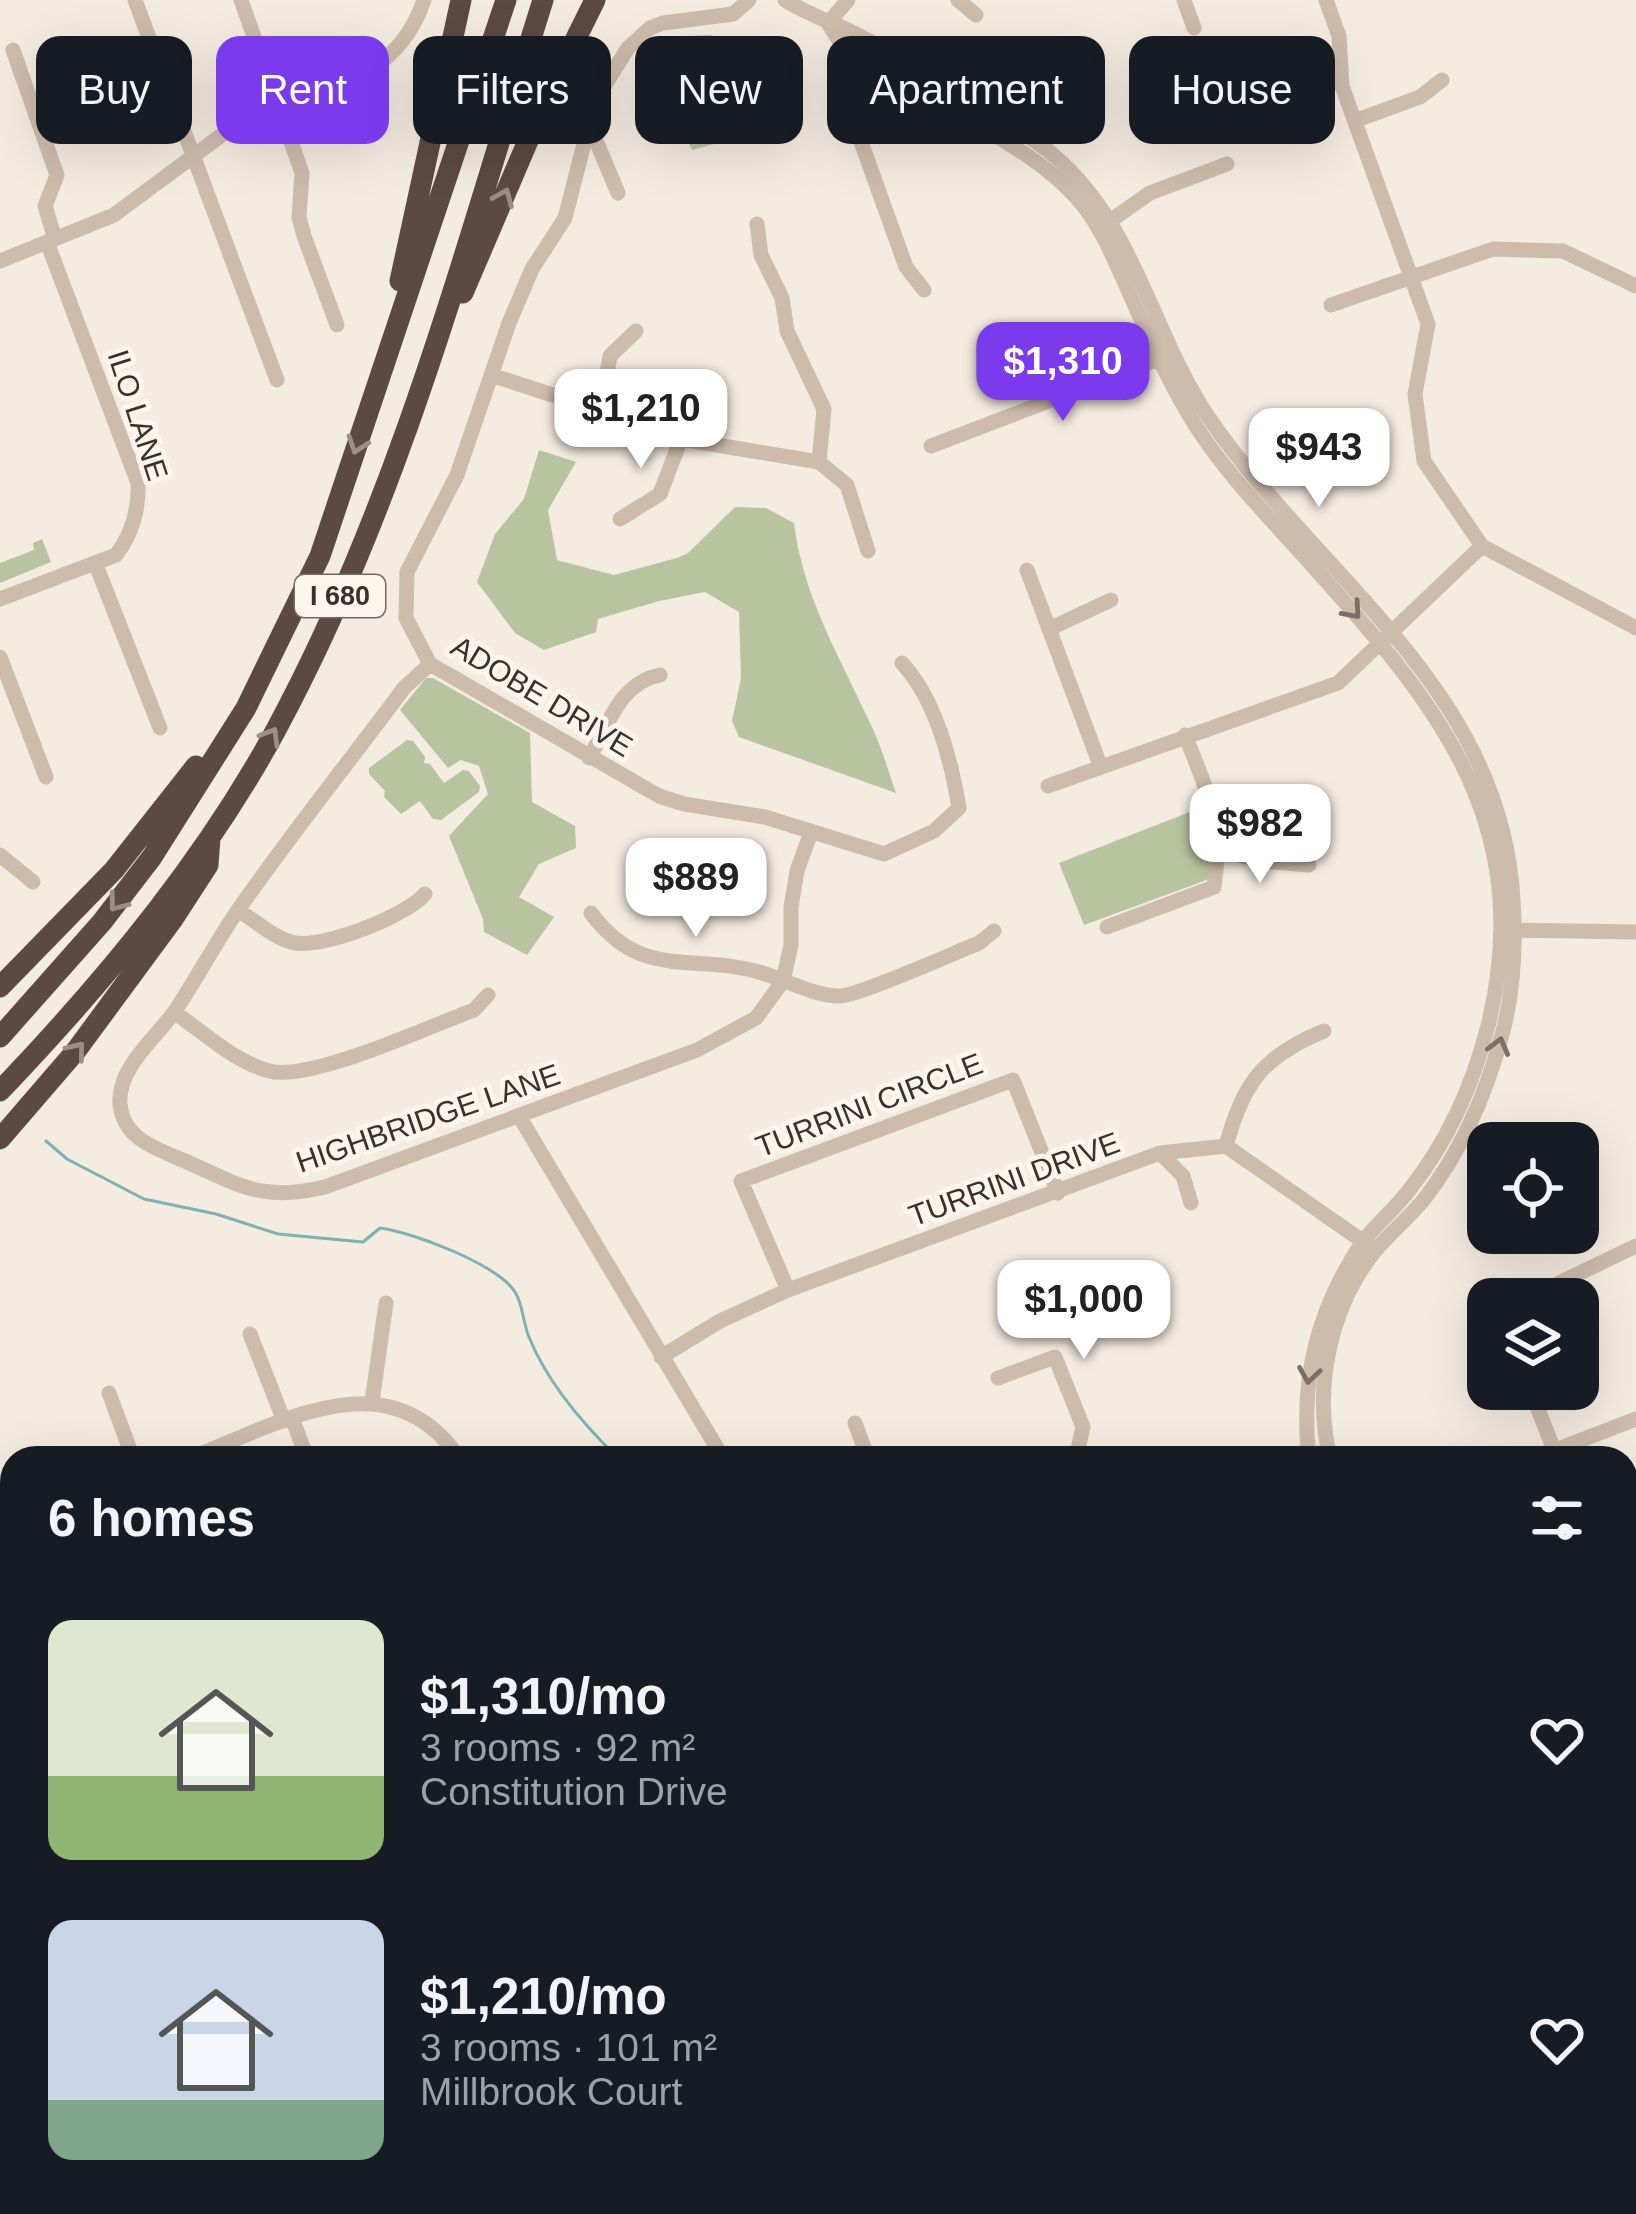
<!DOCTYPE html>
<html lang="en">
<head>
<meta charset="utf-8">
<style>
	body { margin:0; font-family:Arial,sans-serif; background:#20242c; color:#f1f3f6; height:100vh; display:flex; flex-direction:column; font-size:45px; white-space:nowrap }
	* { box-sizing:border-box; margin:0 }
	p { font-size:39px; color:#9ea1a6 }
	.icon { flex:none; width:66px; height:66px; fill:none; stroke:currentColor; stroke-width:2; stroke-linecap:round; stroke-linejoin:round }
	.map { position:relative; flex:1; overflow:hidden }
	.panel { position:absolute; left:0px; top:1446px; width:1638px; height:768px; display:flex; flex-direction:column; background:#171b24; border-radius:36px 36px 0 0; box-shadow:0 12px 48px #0002 }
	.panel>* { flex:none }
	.hud { position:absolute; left:36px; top:36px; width:1566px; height:108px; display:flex; gap:24px }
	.buttons { position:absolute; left:1467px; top:1122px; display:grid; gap:24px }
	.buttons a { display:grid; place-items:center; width:132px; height:132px; border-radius:24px; background:#171b24; box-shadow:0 12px 48px #0002; font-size:60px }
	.price { position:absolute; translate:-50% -102px; padding:0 27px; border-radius:24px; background:#fff; color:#222; font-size:39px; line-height:78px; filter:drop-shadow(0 3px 6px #0008) }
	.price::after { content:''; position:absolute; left:50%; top:72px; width:36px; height:27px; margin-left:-18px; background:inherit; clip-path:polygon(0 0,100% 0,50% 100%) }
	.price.on { background:#7c3aed; color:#fff }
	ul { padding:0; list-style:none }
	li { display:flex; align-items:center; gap:36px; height:300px; padding:0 48px }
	li span { display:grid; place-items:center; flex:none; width:336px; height:240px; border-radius:24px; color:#555 }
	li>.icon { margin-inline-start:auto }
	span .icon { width:144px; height:144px; fill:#fffc; stroke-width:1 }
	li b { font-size:51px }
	h2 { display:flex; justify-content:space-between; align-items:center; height:144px; padding:0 48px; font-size:51px }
	.pill { padding:0 42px; border-radius:24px; background:#171b24; box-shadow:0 12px 48px #0002; font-size:42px; line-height:108px }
	.pill.on { background:#7c3aed; color:#fff }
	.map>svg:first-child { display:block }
	.green { fill:#b8c4a0 }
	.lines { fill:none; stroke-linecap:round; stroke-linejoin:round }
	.stream { stroke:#7fb0b2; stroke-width:3 }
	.minor { stroke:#cdbbac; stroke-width:15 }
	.highway { stroke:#5c4a42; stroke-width:21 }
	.oneway { stroke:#9c8e87 }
	.oneway2 { stroke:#7d6f65 }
	.labels { text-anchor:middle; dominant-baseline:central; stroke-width:10; stroke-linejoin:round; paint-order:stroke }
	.shield { fill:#fbf5ee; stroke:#756b66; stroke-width:3 }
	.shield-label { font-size:27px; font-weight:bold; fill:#3b302b }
	.street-label { font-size:30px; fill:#3b302b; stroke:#fbf5ee }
</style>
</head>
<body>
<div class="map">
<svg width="1636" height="2214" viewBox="0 0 1636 2214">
	<rect width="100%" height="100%" fill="#f4ebe1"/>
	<path class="green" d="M710,35L734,43L758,81L776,127L692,150L646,47L668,37Z
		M539,450L576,462L548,510L557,560L614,575L677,558L688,553L735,507L766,508L794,523C803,597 840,657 870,723C881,745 888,770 896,793L739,737L732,721L741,678L739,612L705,592L659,601L598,619L596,632L544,650L515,633L477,582L495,534L524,499Z
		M42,539L51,562L0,583V563L34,550L33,543Z
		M426,678H433L530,733L532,802L575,826L576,848L539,864L519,897L554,917L527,955L484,932L483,919L449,836L488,794L479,766L461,760L448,768L400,710Z
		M407,740L413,741L425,757L424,763L430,764L444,783L463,770L469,771L480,786L479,792L441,820L433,819L420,801L401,814L384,797L385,791L369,774V768Z
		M1205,806L1209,818L1212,878L1084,925L1059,863Z"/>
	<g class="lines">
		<path class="stream" d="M46,1141L67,1159L144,1199L216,1214L278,1234L363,1242L380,1228C412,1232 497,1264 515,1292C523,1304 523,1323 529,1337C547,1382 584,1425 618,1458
			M1626,1732L1636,1736"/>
		<path class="minor" d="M135,0L277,380
			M241,0L302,173L299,217L304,236L337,325
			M749,0L733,14L663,23L650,28L628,48L603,88L589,124L565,218L532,269L509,323L457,475L407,572L406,618L430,664L659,796L684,804L765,817L884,854L934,831L959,808C951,759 936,700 902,663
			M785,0C806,13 828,21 850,31C894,52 934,81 976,105C1004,122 1035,138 1059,160C1137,230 1152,334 1209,418C1318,577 1502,689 1513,900C1516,946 1514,991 1502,1035C1486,1094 1462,1150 1425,1198C1410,1217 1390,1233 1375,1251C1330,1307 1313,1388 1330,1458
			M958,0L976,15
			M1184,0L1194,28
			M1326,0L1339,36L1342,86L1428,324L1415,394L1424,461L1482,546L1636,628
			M828,23L840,42C881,68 922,93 964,117C1003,140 1044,162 1075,196C1100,223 1113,257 1128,290C1149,337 1169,384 1197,428C1227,474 1265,513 1301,553C1431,697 1539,817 1488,1026C1473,1084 1448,1141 1410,1189C1396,1208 1376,1224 1362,1243C1318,1308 1300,1381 1309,1458
			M828,23L848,0
			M13,50L57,175L45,206L55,239
			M883,60L852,117L906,267L924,290
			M1357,120L1420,97L1442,80
			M589,124L618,193
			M1107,223L1150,193L1227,164
			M757,224L761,255L782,298L787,331L824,409L819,462
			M0,261L114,215L223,134L368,72C396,53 413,32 424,0
			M1331,305L1493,249L1563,251L1636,286
			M491,375L562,398L603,397L681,439L819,462L847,485L868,551
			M603,397L610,356L636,331
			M931,446L1164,357
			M620,519L660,494L681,439
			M96,565L160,728
			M1027,570L1100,765
			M0,599L116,555C132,534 139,510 138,483L47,242
			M1049,629L1111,600
			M0,657L46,777
			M430,664L404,688C349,762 291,834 238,910C216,942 197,978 175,1011C156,1038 117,1068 120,1104C123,1139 157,1149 185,1161C241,1186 262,1202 325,1187L697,1050L756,1018L783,981L791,945V907L797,871L811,832
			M589,758C608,726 619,683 660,675
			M1048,786L1338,683L1482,546
			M1220,851L1263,861L1309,865
			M0,855L33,882
			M238,910C254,920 277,940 295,943C325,948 406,916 425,894
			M591,913C641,981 693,953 759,972C784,979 814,996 840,996C860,995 954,953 979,943L994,931
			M1107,927L1214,887C1224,826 1207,790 1185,735
			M1510,930L1636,932
			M174,1012C203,1032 235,1062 269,1071C310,1082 430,1026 474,1010L488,995
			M519,1116L723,1458
			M1226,1146C1243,1083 1263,1056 1324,1031
			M1160,1153L1183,1176L1191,1203
			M788,1290L741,1181L1013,1080L1058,1193
			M1542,1299L1559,1283L1636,1246
			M250,1334L284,1421
			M661,1357L720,1321L788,1290L1160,1153L1226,1146L1371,1247
			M998,1378L1055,1357L1083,1427L1076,1458
			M1530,1389L1556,1455
			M109,1393L133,1458
			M372,1402L386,1303
			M292,1418L307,1458
			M855,1423L868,1458
			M191,1458C280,1423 389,1356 459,1458
			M1535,1458L1636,1419
			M0,1534L12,1567
			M1626,1616L1636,1620
			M1626,1805L1636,1802
			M1626,1898L1636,1906
			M0,1991L12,1990
			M1626,2026L1636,2031
			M1626,2101L1636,2092
			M0,2140L12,2146
			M53,2202L55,2214
			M248,2202L252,2214
			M397,2202L401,2214
			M528,2202L534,2214
			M1474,2202L1480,2214
			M138,2214L139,2202
			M151,2214L153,2202
			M856,2214L870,2202"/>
		<path class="highway" d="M400,281L461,0
			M463,293L545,101L595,0
			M0,987L114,870L196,766
			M0,1037L102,922L152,857L246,708L320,556L506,0
			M0,1091C109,977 216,848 288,707C404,484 468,238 543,0
			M0,1139L75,1052L173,919L208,865L210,838"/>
	</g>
	<defs><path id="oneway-chevron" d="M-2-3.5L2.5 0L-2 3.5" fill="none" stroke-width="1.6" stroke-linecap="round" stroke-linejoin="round" transform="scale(3)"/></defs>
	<g class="oneway">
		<use href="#oneway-chevron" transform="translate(504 197) rotate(-67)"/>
		<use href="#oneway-chevron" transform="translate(357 445) rotate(109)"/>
		<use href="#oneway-chevron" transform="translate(271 736) rotate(-59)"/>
		<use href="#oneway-chevron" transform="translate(117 903) rotate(127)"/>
		<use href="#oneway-chevron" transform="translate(77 1050) rotate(-51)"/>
	</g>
	<g class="oneway2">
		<use href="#oneway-chevron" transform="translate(1353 611) rotate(49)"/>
		<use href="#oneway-chevron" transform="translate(1499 1046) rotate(-75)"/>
		<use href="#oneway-chevron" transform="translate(1309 1375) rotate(99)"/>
	</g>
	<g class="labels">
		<rect class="shield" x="295" y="575" width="90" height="42" rx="9"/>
		<g class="shield-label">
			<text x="340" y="596">I 680</text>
		</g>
		<g class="street-label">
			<text transform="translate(138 415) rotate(72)">ILO LANE</text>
			<text transform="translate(542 696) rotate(31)">ADOBE DRIVE</text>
			<text transform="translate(869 1105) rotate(-21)">TURRINI CIRCLE</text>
			<text transform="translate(428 1118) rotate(-19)">HIGHBRIDGE LANE</text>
			<text transform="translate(1014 1179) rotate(-20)">TURRINI DRIVE</text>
		</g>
	</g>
</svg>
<div class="buttons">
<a><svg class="icon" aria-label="locate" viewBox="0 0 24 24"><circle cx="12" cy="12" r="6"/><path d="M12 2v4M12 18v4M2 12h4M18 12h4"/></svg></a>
<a><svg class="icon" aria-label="layers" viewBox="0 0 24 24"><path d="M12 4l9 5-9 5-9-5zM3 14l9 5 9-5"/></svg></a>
</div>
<b class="price on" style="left:1063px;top:424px">$1,310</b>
<b class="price" style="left:641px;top:471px">$1,210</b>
<b class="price" style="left:1319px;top:510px">$943</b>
<b class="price" style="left:1260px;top:886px">$982</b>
<b class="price" style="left:696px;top:940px">$889</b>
<b class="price" style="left:1084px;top:1362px">$1,000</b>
<div class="hud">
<a class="pill">Buy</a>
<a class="pill on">Rent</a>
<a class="pill">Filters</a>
<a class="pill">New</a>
<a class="pill">Apartment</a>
<a class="pill">House</a>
</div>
<section class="panel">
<h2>6 homes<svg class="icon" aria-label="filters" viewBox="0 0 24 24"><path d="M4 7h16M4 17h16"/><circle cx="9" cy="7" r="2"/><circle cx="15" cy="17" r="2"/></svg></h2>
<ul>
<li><span style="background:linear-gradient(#dfe7d0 65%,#8fb573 0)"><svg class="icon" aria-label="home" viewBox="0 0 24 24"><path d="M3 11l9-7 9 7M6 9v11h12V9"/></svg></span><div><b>$1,310/mo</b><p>3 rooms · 92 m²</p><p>Constitution Drive</p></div><svg class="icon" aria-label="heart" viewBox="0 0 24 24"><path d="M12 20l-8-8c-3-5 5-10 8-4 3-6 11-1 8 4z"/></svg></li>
<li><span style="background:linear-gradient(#c9d6e8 75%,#7fa58c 0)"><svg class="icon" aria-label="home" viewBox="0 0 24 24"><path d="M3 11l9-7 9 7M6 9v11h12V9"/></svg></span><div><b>$1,210/mo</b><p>3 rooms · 101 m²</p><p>Millbrook Court</p></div><svg class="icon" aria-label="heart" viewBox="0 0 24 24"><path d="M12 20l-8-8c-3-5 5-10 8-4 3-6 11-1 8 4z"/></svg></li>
</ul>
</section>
</div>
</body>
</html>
